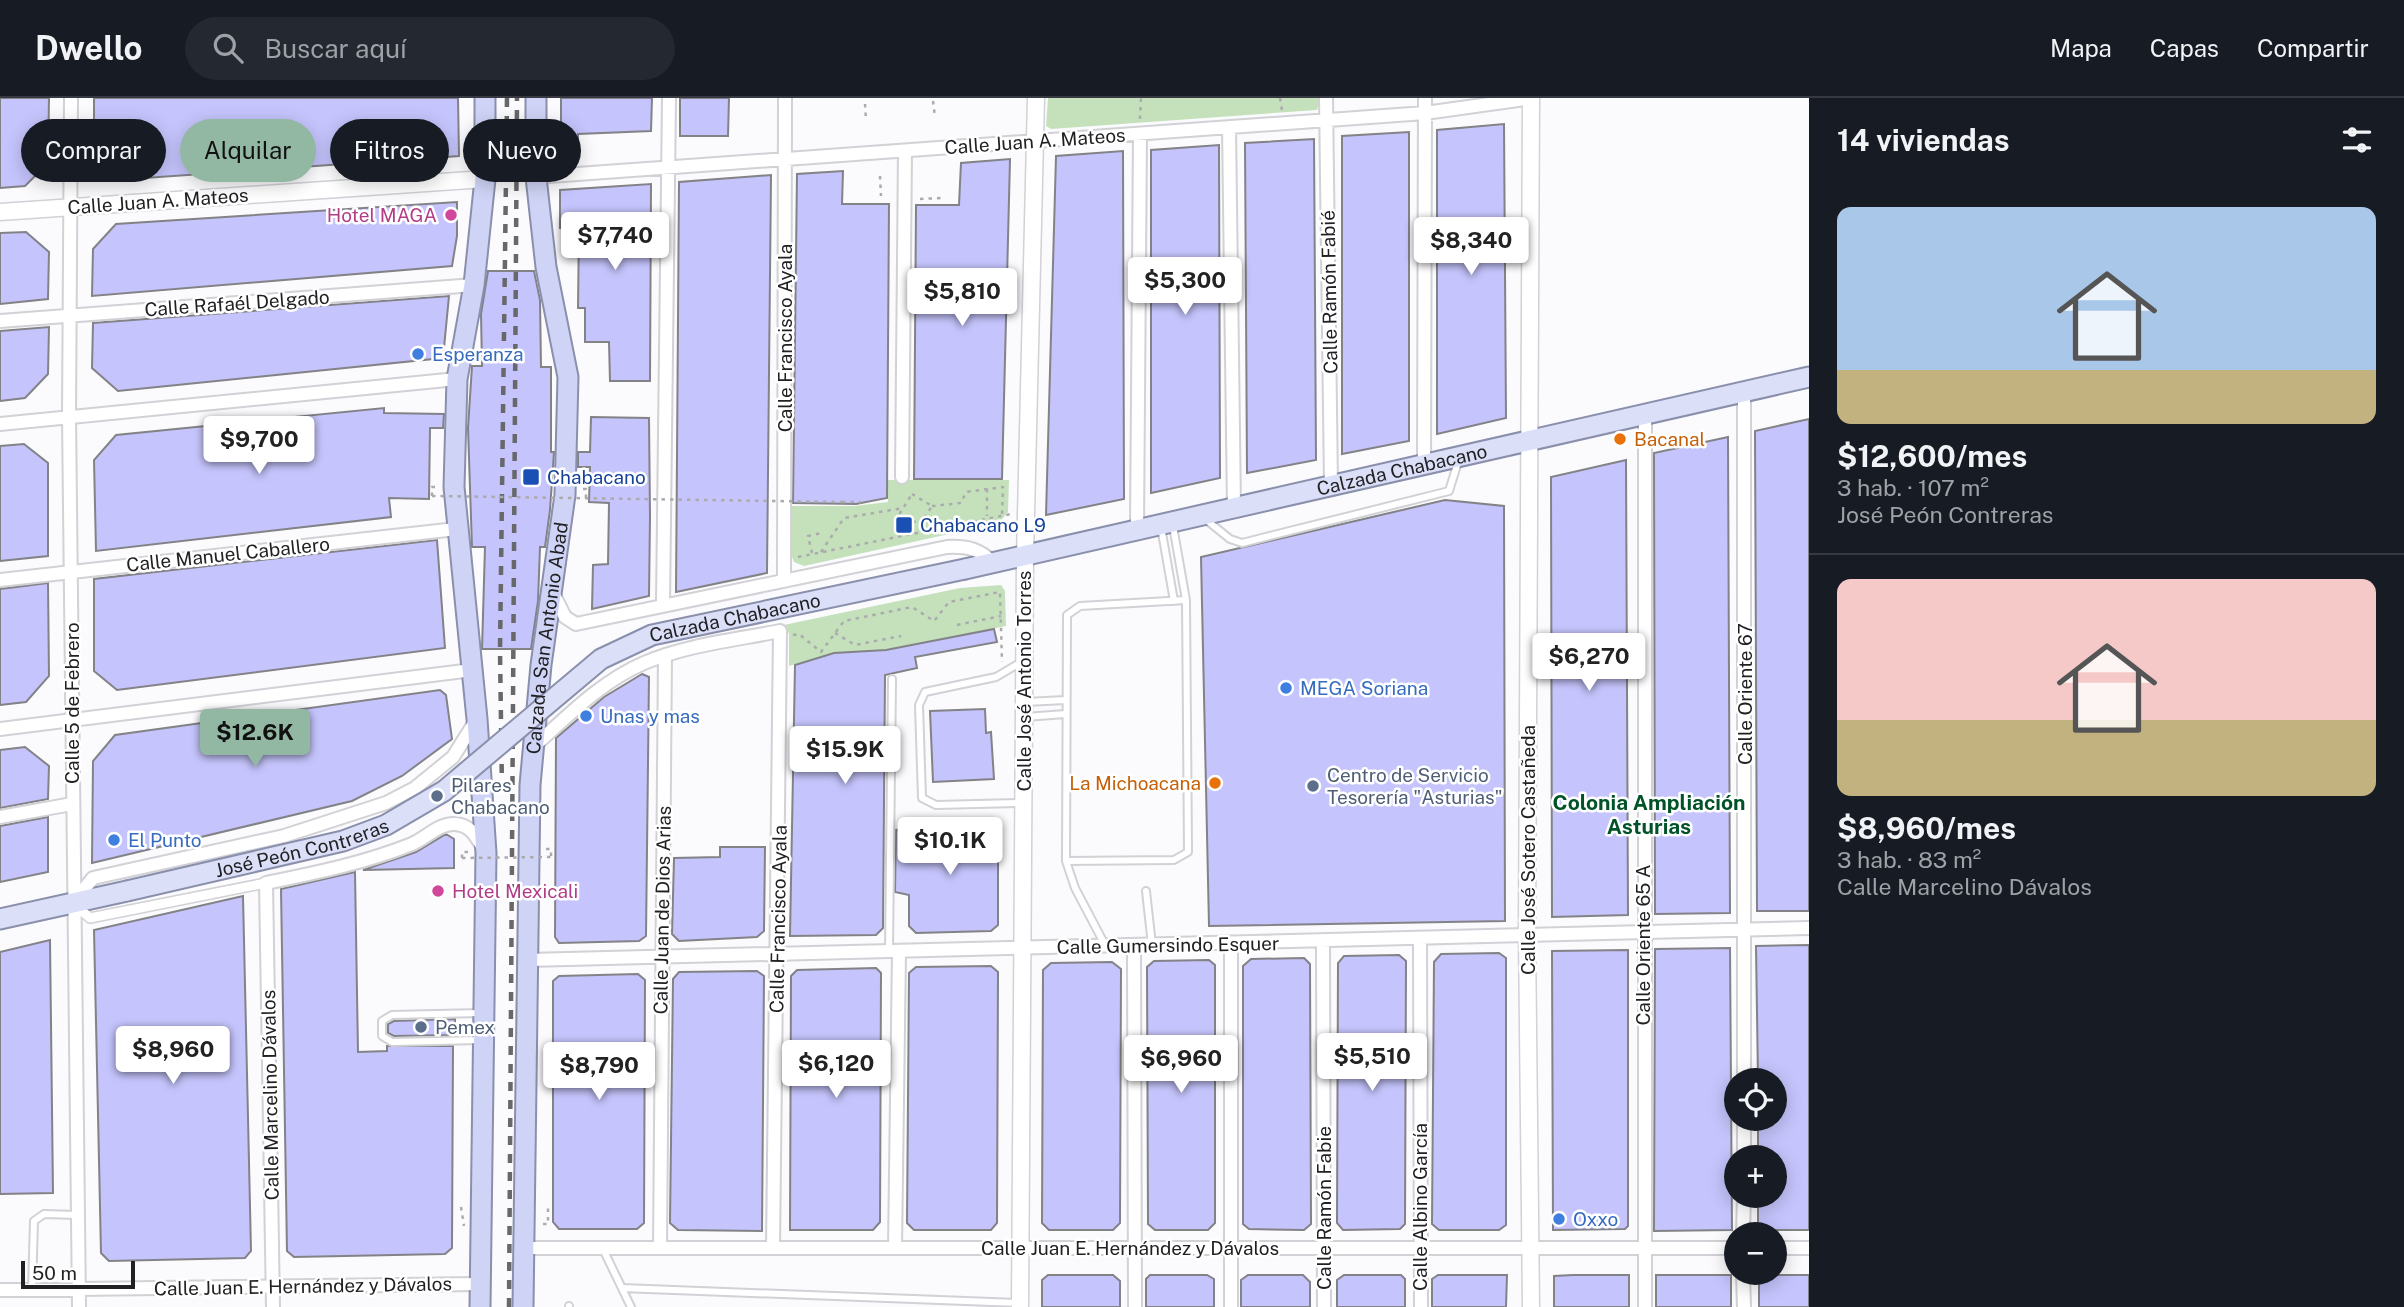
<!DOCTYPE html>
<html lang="es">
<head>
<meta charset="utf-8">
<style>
	body { margin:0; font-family:"Public Sans",sans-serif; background:#242831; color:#f1f3f6; height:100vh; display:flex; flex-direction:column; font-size:26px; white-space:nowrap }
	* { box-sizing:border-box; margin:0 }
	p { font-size:23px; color:#9ea1a6 }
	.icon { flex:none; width:38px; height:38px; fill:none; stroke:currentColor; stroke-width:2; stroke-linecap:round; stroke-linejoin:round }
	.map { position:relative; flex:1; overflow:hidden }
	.sheet { display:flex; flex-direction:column; background:#171b24; width:595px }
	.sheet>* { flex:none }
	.top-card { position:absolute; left:21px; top:21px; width:665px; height:63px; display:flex; gap:14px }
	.buttons { position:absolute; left:1724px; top:970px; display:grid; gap:14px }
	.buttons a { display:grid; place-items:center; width:63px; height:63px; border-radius:50%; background:#171b24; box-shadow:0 4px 18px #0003; font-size:35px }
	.scale { position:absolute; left:21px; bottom:18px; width:114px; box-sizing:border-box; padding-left:7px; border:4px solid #212123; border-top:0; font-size:19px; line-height:24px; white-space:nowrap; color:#212123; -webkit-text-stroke:5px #fff; paint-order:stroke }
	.price { position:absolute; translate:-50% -60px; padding:0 16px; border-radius:7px; background:#fff; color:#222; font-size:23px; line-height:46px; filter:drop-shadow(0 2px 4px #0008) }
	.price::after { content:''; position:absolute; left:50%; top:42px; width:21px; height:16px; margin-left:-10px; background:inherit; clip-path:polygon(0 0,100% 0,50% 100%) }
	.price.active { background:#92b7a3; color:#111 }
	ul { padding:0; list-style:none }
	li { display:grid; align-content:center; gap:14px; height:371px; padding:0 28px }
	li+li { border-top:2px solid #363941 }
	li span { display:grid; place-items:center; height:217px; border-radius:14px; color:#555 }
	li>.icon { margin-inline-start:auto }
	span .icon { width:126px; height:126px; fill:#fffc; stroke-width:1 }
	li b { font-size:30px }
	h2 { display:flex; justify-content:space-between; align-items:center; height:84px; padding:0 28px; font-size:30px }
	.chip { padding:0 24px; border-radius:32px; background:#171b24; box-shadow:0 4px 18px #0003; font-size:24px; line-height:63px }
	.chip.active { background:#92b7a3; color:#111 }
	header { display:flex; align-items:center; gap:42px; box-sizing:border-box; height:98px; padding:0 35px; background:#171b24; border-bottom:2px solid #363941 }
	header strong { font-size:33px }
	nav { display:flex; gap:38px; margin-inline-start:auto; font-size:24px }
	.search { width:490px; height:63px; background:#242831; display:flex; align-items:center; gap:18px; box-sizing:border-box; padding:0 24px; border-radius:38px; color:#9ea1a6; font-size:26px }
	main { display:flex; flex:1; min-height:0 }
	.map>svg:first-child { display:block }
	.green { fill:#c4e1bc }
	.building { fill:#c5c4fc; stroke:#828287; stroke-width:2 }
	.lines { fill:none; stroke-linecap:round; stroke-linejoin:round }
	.service-casing { stroke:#d1d1d6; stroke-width:10 }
	.pedestrian-casing { stroke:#d1d1d6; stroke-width:12 }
	.minor-casing { stroke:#d1d1d6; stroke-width:16 }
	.tertiary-casing { stroke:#d1d1d6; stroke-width:19 }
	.primary-casing { stroke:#8a8fab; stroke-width:23 }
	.trunk-casing { stroke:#8a8fab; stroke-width:23 }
	.path { stroke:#ababae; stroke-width:2.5; stroke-dasharray:3.5 5; stroke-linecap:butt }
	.service { stroke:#fff; stroke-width:6 }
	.pedestrian { stroke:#fff; stroke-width:9 }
	.minor { stroke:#fff; stroke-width:12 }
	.tertiary { stroke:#fff; stroke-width:16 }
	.primary { stroke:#dbdff8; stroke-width:19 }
	.trunk { stroke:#cfd4f6; stroke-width:19 }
	.rail { stroke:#68686a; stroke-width:4.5; stroke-dasharray:9 9; stroke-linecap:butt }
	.primary-bridge-casing { stroke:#8a8fab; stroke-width:23; stroke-linecap:butt }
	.path-bridge { stroke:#ababae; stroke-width:2.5; stroke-dasharray:3.5 5; stroke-linecap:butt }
	.primary-bridge { stroke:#dbdff8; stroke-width:19 }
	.hotel-dot { fill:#d1479c; stroke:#fff; stroke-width:2.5 }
	.shop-dot { fill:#3f7fe0; stroke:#fff; stroke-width:2.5 }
	.food-dot { fill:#e8710a; stroke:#fff; stroke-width:2.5 }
	.transit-dot { fill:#1a4fb4; stroke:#fff; stroke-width:2.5 }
	.service-dot { fill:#5c6f8a; stroke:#fff; stroke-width:2.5 }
	.labels { text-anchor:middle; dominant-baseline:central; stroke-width:5; stroke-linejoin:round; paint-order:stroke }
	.street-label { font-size:19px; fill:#212123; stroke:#fff }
	.hotel-label { font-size:19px; fill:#b23c85; stroke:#fff; text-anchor:end }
	.shop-label { font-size:19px; fill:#366cbe; stroke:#fff; text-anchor:start }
	.food-label { font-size:19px; fill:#c56008; stroke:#fff; text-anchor:start }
	.transit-label { font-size:19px; fill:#164399; stroke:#fff; text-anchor:start }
	.service-label { font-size:19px; fill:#4e5e75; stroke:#fff; text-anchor:start }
	.neighbourhood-label { font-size:21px; font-weight:bold; fill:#005227; stroke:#fff }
</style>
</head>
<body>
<header>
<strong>Dwello</strong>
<div class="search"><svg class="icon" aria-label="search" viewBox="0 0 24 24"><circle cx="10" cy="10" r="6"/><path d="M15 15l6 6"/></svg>Buscar aquí</div>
<nav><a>Mapa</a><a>Capas</a><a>Compartir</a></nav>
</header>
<main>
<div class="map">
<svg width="1809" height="1209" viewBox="0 0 1809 1209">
	<rect width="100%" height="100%" fill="#fbfbfe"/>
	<path class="green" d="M1048,0H1320L1317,12L1051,31L1046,28Z
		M888,382H1009L1008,414L999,425L804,468L794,464L790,454V408H854L888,404Z
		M1001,487L1005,493L1006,528L886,552L834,555L789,568V535L779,528L960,490Z"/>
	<path class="building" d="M0,0H49L48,65L25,88L0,90Z
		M94,0H458L459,58L116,82L94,61Z
		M561,0H652L651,33L578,36V43L561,45Z
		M680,0H729L728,38H680Z
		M1504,26L1506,320L1437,336V32Z
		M1409,34V343L1342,356V38Z
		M1314,41L1316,362L1247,375L1245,45Z
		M1219,47L1220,380L1151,395V52Z
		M1123,53L1124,401L1046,417L1056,58Z
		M1010,61L1002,381H914L916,107H959L961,65Z
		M843,73L842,106H889L887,400L856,406L793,405L797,76Z
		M771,77L767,475L676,494L679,84Z
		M651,86L650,283H610L609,244H585V210H578L579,130H560V92Z
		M457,104V138L452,168L92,198L93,151L116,126Z
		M26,134L49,154L48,201L0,206V135Z
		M488,173H534L540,202L541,269H551V354H554L550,412L545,449H540L538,503L531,551H482L485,449H472L468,330L472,268H482L481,216Z
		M449,198L443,260L118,293L92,270L93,225Z
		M49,229L48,276L25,300L0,303V233Z
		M384,310V315L444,316L443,330H430L429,401L389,400L391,419L96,453L94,362L116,337Z
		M591,319L649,320L650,419L649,498L592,511L593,467L608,466L609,405L589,404L590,369H578V354H590Z
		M1809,321V813H1757L1755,333Z
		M1728,339L1730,815L1655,816L1654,355Z
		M24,346L48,365V458L0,463V348Z
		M1626,362L1628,817L1552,819L1551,379Z
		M1445,402L1504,408L1505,823L1209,828L1201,459Z
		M437,442L445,550L117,592L94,573V481Z
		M48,485L49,578L26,604L0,607V491Z
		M994,531L997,544L915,559L917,570L885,577L883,830L876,837L790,838L795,567L834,555L886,552Z
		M642,576L649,579L646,838L639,843L559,845L555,839L556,640L604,599Z
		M440,592L446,597L452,641L402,678L352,703L92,765L93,663L115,637Z
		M985,611L986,635L991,634L994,681L933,684L930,613Z
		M25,649L49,668L48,701L0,710V652Z
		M48,719V774L0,784V728Z
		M998,723V827L991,833L916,835L909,828V797L895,794L896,732Z
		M446,736L454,741V770L363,772L416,754Z
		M720,749H765L764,833L757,839L679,843L672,836L674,760L720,759Z
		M355,774L358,954L387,953V948H453L452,1150L445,1156L294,1159L287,1153L281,791Z
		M243,798L251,1153L245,1160L109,1163L101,1155L94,832Z
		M50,842L53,1095L0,1096V854Z
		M1809,847V1132H1758V1097H1774V1059H1758V1020H1774V982H1758L1756,848Z
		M1730,850L1732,1132L1654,1133L1655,851Z
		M1628,852V1128L1625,1131L1553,1132L1552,853Z
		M1499,855L1506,860V1127L1499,1132H1439L1432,1126L1434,864L1441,856Z
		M1399,857L1406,863L1405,1126L1400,1131L1343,1132L1337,1125L1338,865L1344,858Z
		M1304,860L1310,866L1311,1126L1304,1132L1249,1131L1243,1126V868L1251,861Z
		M1209,862L1215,867V1125L1208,1132H1155L1148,1126L1147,869L1154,863Z
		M1112,864L1121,871L1120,1125L1113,1132H1049L1042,1125L1043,872L1051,865Z
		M991,868L998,874L997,1125L991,1132H914L907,1125L909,875L916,869Z
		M876,870L881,875L880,1124L873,1132H790L791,878L797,872Z
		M757,873L764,878L762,1133L678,1132L670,1125L673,881L679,874Z
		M638,876L645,882L644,1125L637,1131H559L553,1124V883L559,878Z
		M455,921V937L394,938L388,935V926L394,923Z
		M1048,1177H1113L1120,1183V1209H1042V1182Z
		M1150,1177H1207L1214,1181V1209H1146V1181Z
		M1248,1177H1303L1310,1184V1209H1241V1182Z
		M1344,1177H1401L1405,1181V1209H1337V1182Z
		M1438,1177H1507L1506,1209H1432V1181Z
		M1573,1177H1629V1209H1554V1178Z
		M1656,1177H1731V1209H1656Z
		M1759,1177H1809V1209H1759Z"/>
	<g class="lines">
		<g class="service-casing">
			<path id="service" d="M1204,420L1230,441L1242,445L1449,393L1458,364
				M1173,428L1186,502L1188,754L1174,762L1066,763L1067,517L1080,508L1186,502
				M1161,429L1174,503
				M1026,604L1065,602
				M1025,619L1065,616
				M1021,705L936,707L922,700L919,607L925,594L996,579L1023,563
				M1066,763L1075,790L1105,847
				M1146,793L1152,847
				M889,852L892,581
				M481,942L392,944L382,938V923L392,917L481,915
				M603,1151L631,1209
				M622,1190L1018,1205
				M32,1192L34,1123L44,1116L77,1117
				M569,1208V1209"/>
		</g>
		<g class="pedestrian-casing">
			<path id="pedestrian" d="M74,806L90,820L266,785"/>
		</g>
		<g class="minor-casing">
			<path id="minor" d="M71,0L69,319L79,1209
				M1326,0L1331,388
				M1229,29L1234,410
				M536,79L1425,15L1532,0
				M0,223L474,187
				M1744,294V982
				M0,326L457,281
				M1424,367L1425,0
				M902,379L905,53
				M1137,432L1140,36
				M784,481L785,0
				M0,482L456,431
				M553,495L565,519L576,526L947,449C968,448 979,451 994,465
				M663,506L669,0
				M0,631L472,572
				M532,650C567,619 600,584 644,565C686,547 735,542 780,533L773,1150
				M0,719L72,706
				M73,805L93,780L284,738L386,705L415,690L453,659L475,624
				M1420,840L1421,1209
				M1323,843L1324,1209
				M1134,848L1135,1209
				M528,862L1809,830
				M1744,1059V1020
				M1743,1136L1744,1097
				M524,1150H1736
				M660,1150L665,557
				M895,1150L899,854
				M1774,1150H1809
				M1743,1174L1744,1209
				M0,1192L480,1186
				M273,1209L266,785C315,775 365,765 412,746C426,740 439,725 455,726C470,727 475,737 482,748
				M1231,1209V845
				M1645,1209V317"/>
		</g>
		<g class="tertiary-casing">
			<path id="tertiary" d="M0,114L485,81
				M1020,1209L1025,458L1036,0
				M1531,1209L1527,837L1531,0"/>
		</g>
		<g class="primary-casing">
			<g id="primary">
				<path id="s1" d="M965,471L1809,279"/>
				<path d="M0,821L127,793"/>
			</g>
		</g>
		<g class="trunk-casing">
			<g id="trunk">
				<path d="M480,1209L486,755L477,621L454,389L457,281L474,187L485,81V0"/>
				<path id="s2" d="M523,1209L530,687L541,567L565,397L568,279L546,169L536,79V0"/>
			</g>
		</g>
		<path class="path" d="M1280,0L1282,12
			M933,3L935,19
			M865,6L866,22
			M1140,21L1141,0
			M880,78L881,98
			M920,101L941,100
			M583,391H586V403
			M987,391V418
			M912,396L932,408L920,427L900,415Z
			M432,398V389H437
			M842,404H861
			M932,408L961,405L966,394L1003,389L1002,418
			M821,454L844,420L903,410
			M812,455L808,438L822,435
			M798,459L1011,416
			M957,527L1001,518
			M835,535L855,547L901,538
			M793,537L799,536L821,554L844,523L912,509L934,523L949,504L1000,494L1002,564
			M546,751H551V759
			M462,760V754H469
			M461,1109L464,1128
			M543,1126H548V1110"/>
		<use href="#service" class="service"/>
		<use href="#pedestrian" class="pedestrian"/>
		<use href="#minor" class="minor"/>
		<use href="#tertiary" class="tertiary"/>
		<use href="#primary" class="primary"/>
		<use href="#trunk" class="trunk"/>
		<path class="rail" d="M502,693L500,553L507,0
			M509,1209L517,0"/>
		<g class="primary-bridge-casing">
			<g id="primary-bridge">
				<path id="s3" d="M127,793L343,743L386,727L444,693L601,561L652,537L965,471"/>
			</g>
		</g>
		<path class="path-bridge" d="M432,398L842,404
			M462,760L551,759"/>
		<use href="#primary-bridge" class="primary-bridge"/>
	</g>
	<g class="hotel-dot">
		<circle cx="451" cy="117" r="7"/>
		<circle cx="438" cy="793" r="7"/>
	</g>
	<g class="shop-dot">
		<circle cx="418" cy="256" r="7"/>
		<circle cx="1286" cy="590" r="7"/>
		<circle cx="586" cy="618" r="7"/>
		<circle cx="114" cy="742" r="7"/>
		<circle cx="1559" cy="1121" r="7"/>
	</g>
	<g class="food-dot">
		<circle cx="1620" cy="341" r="7"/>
		<circle cx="1215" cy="685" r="7"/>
	</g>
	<g class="transit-dot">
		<rect x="522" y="370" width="18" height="18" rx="3.5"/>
		<rect x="895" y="418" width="18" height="18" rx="3.5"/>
	</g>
	<g class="service-dot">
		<circle cx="1313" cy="688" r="7"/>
		<circle cx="437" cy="698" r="7"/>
		<circle cx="421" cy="929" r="7"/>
	</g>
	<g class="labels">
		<g class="street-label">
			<text transform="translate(1035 43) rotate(-4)">Calle Juan A. Mateos</text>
			<text transform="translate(158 103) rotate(-4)">Calle Juan A. Mateos</text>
			<text transform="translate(1329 194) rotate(-91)">Calle Ramón Fabié</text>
			<text transform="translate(237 205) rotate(-4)">Calle Rafaél Delgado</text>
			<text transform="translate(785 240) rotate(-90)">Calle Francisco Ayala</text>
			<text stroke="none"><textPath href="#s1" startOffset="448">Calzada Chabacano</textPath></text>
			<text transform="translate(228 456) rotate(-6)">Calle Manuel Caballero</text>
			<text stroke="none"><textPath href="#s3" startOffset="681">Calzada Chabacano</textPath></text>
			<text stroke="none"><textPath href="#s2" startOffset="670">Calzada San Antonio Abad</textPath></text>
			<text transform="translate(1024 583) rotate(-90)">Calle José Antonio Torres</text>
			<text transform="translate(1745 596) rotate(-90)">Calle Oriente 67</text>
			<text transform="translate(72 605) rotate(-90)">Calle 5 de Febrero</text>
			<text stroke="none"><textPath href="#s3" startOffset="180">José Peón Contreras</textPath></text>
			<text transform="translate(1528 752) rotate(-90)">Calle José Sotero Castañeda</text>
			<text transform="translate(662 812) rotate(-89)">Calle Juan de Dios Arias</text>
			<text transform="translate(778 821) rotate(-89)">Calle Francisco Ayala</text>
			<text transform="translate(1168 847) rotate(-1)">Calle Gumersindo Esquer</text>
			<text transform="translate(1643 847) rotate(-90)">Calle Oriente 65 A</text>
			<text transform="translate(270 997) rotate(-91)">Calle Marcelino Dávalos</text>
			<text transform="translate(1420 1109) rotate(-90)">Calle Albino García</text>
			<text transform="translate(1324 1110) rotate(-90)">Calle Ramón Fabie</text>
			<text x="1130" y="1150">Calle Juan E. Hernández y Dávalos</text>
			<text transform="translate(303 1188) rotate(-1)">Calle Juan E. Hernández y Dávalos</text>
		</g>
		<g class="hotel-label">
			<text x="437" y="117">Hotel MAGA</text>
			<text x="452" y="793" text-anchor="start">Hotel Mexicali</text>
		</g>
		<g class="shop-label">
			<text x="432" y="256">Esperanza</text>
			<text x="1300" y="590">MEGA Soriana</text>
			<text x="600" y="618">Unas y mas</text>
			<text x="128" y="742">El Punto</text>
			<text x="1573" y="1121">Oxxo</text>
		</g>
		<g class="food-label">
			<text x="1634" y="341">Bacanal</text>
			<text x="1201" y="685" text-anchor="end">La Michoacana</text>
		</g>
		<g class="transit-label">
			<text x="547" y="379">Chabacano</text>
			<text x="920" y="427">Chabacano L9</text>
		</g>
		<g class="service-label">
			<text x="1327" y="677">Centro de Servicio<tspan x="1327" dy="22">Tesorería "Asturias"</tspan></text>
			<text x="451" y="687">Pilares<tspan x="451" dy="22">Chabacano</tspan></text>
			<text x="435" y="929">Pemex</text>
		</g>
		<g class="neighbourhood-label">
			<text x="1649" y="704">Colonia Ampliación<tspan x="1649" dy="24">Asturias</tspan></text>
		</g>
	</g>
</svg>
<div class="buttons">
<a><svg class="icon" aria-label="locate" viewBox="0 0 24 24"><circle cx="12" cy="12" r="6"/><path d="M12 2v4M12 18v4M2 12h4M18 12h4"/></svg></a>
<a>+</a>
<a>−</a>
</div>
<div class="scale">50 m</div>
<b class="price" style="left:615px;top:174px">$7,740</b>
<b class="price" style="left:1471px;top:179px">$8,340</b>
<b class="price" style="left:1185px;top:219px">$5,300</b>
<b class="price" style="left:962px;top:230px">$5,810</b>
<b class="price" style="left:259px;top:378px">$9,700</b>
<b class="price" style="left:1589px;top:595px">$6,270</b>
<b class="price active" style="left:255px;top:671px">$12.6K</b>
<b class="price" style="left:845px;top:688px">$15.9K</b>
<b class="price" style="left:950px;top:779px">$10.1K</b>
<b class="price" style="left:173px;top:988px">$8,960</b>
<b class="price" style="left:1372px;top:995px">$5,510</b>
<b class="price" style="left:1181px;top:997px">$6,960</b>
<b class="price" style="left:836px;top:1002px">$6,120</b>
<b class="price" style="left:599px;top:1004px">$8,790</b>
<div class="top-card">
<a class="chip">Comprar</a>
<a class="chip active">Alquilar</a>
<a class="chip">Filtros</a>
<a class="chip">Nuevo</a>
</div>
</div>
<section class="sheet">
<h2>14 viviendas<svg class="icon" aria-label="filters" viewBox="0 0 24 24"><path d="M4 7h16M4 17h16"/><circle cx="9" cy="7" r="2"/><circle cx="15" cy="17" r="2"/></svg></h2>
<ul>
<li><span style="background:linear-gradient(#a9c7e8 75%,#c2b280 0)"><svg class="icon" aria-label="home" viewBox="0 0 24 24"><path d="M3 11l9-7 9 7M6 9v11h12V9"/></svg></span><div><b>$12,600/mes</b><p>3 hab. · 107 m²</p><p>José Peón Contreras</p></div></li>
<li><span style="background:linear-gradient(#f6c9c9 65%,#c2b280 0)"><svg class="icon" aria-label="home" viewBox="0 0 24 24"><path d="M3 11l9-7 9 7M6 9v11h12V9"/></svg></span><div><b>$8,960/mes</b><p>3 hab. · 83 m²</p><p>Calle Marcelino Dávalos</p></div></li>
</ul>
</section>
</main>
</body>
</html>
